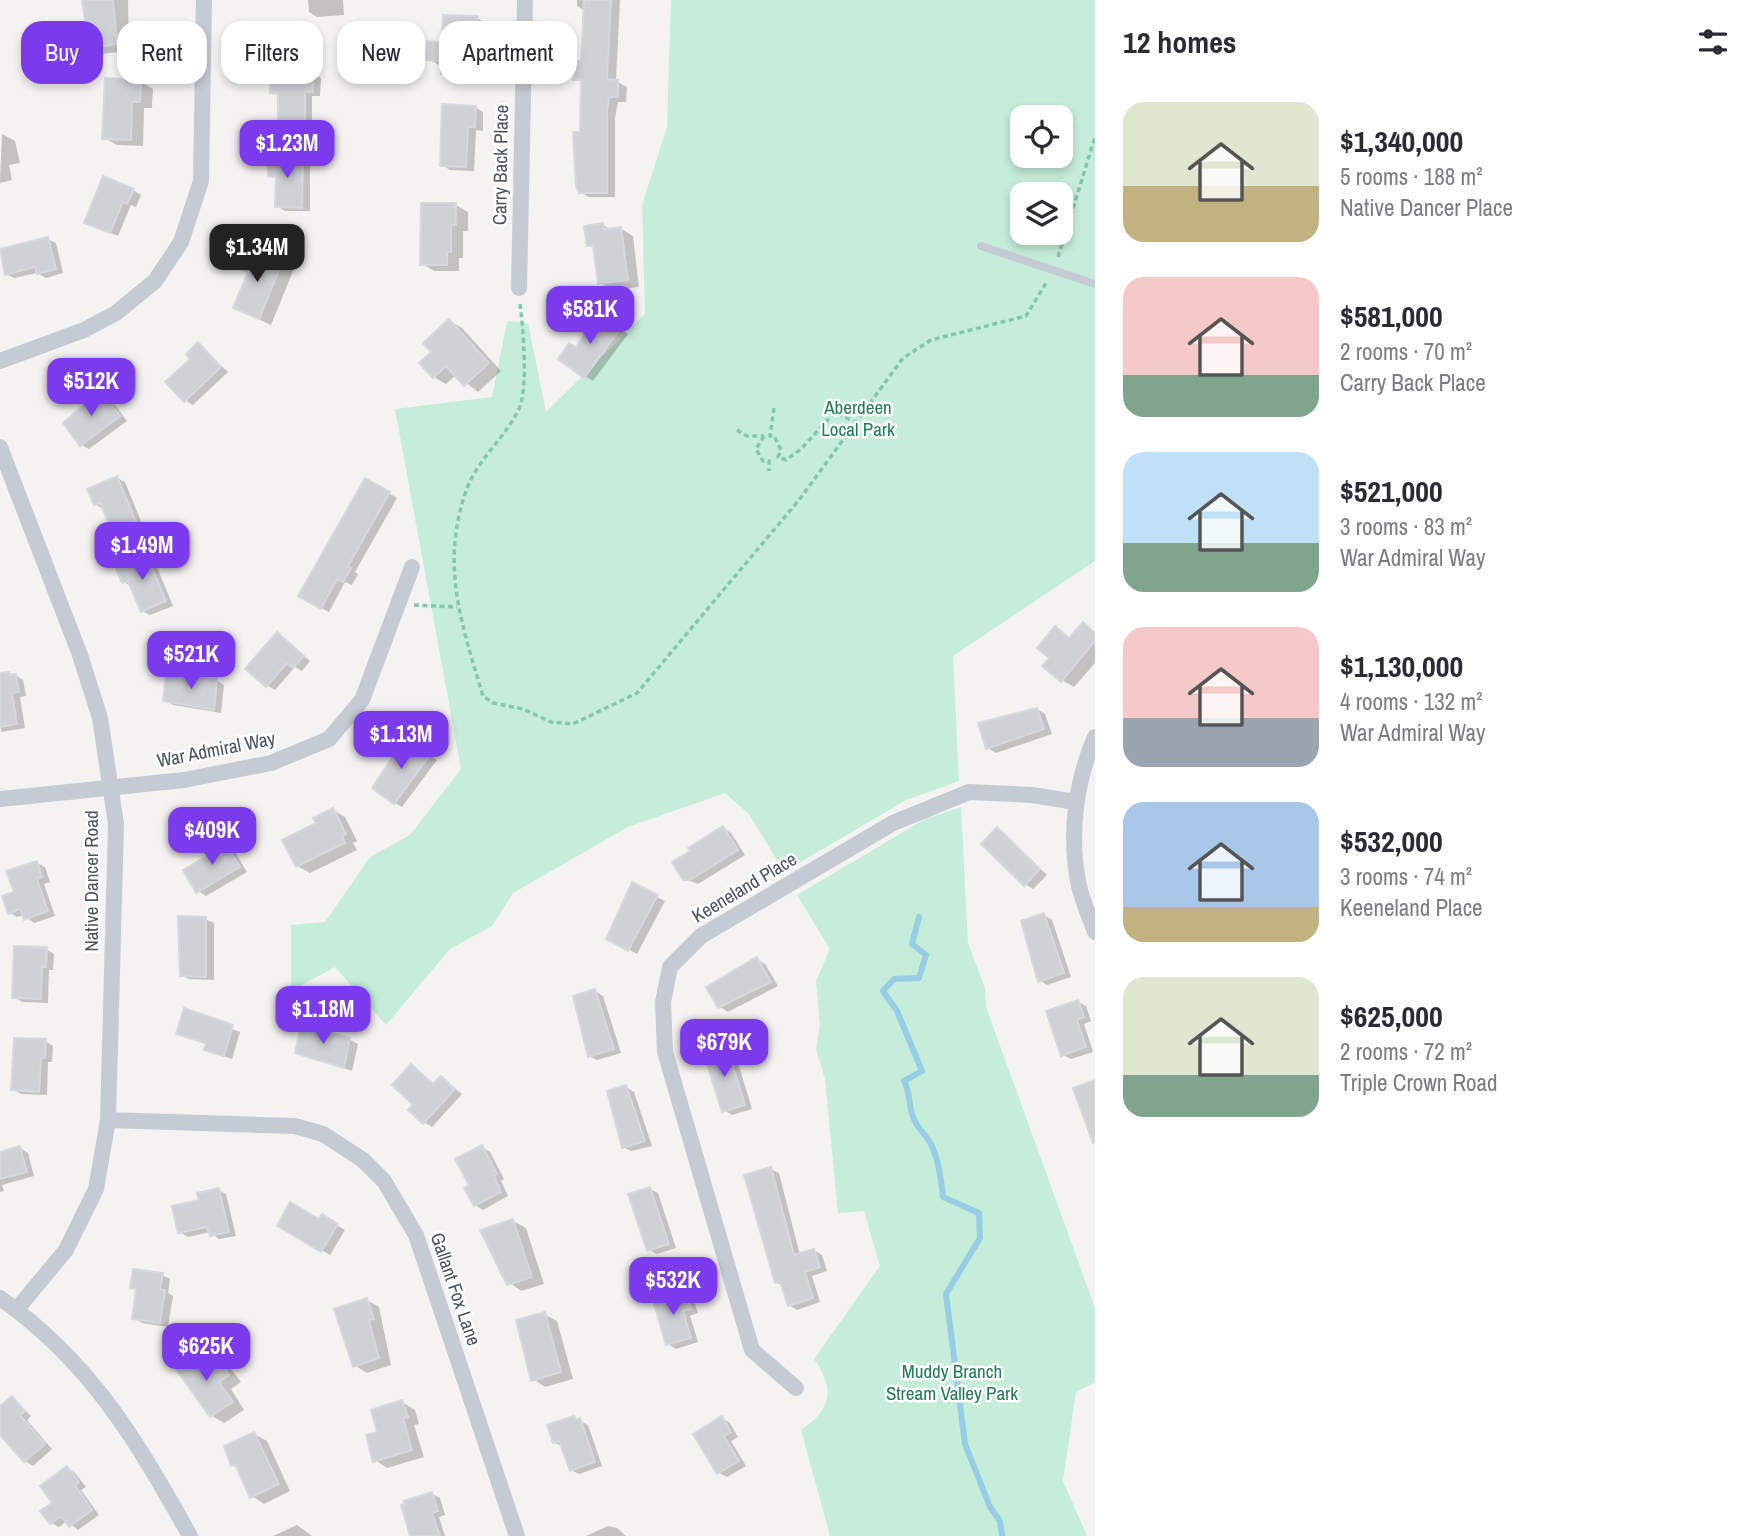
<!DOCTYPE html>
<html lang="en">
<head>
<meta charset="utf-8">
<style>
	body { margin:0; font-family:"Archivo Narrow",sans-serif; background:#f7f7f7; color:#2b2b33; height:100vh; display:flex; flex-direction:column; font-size:26px; white-space:nowrap }
	* { box-sizing:border-box; margin:0 }
	p { font-size:23px; color:#7c7c81 }
	.icon { flex:none; width:38px; height:38px; fill:none; stroke:currentColor; stroke-width:2; stroke-linecap:round; stroke-linejoin:round }
	.map { position:relative; flex:1; overflow:hidden }
	.side { display:flex; flex-direction:column; background:#fff; width:665px }
	.side>* { flex:none }
	.banner { position:absolute; left:21px; top:21px; width:665px; height:63px; display:flex; gap:14px }
	.buttons { position:absolute; left:1010px; top:105px; display:grid; gap:14px }
	.buttons a { display:grid; place-items:center; width:63px; height:63px; border-radius:14px; background:#fff; box-shadow:0 4px 10px #0003; font-size:35px }
	.price { position:absolute; translate:-50% -60px; padding:0 16px; border-radius:14px; background:#7c3aed; color:#fff; font-size:23px; line-height:46px; filter:drop-shadow(0 2px 4px #0008) }
	.price::after { content:''; position:absolute; left:50%; top:42px; width:21px; height:16px; margin-left:-10px; background:inherit; clip-path:polygon(0 0,100% 0,50% 100%) }
	.price.on { background:#222; color:#fff }
	ul { padding:0; list-style:none }
	li { display:flex; align-items:center; gap:21px; height:175px; padding:0 28px }
	li span { display:grid; place-items:center; flex:none; width:196px; height:140px; border-radius:21px; color:#555 }
	li>.icon { margin-inline-start:auto }
	span .icon { width:84px; height:84px; fill:#fffc; stroke-width:1 }
	li b { font-size:30px }
	h2 { display:flex; justify-content:space-between; align-items:center; height:84px; padding:0 28px; font-size:30px }
	.pill { padding:0 24px; border-radius:21px; background:#fff; box-shadow:0 4px 10px #0003; font-size:24px; line-height:63px }
	.pill.on { background:#7c3aed; color:#fff }
	main { display:flex; flex:1; min-height:0 }
	.map>svg:first-child { display:block }
	.green { fill:#c6edd9; fill-rule:evenodd }
	.shadow { fill:#0003 }
	.lines { fill:none; stroke-linecap:round; stroke-linejoin:round }
	.stream { stroke:#97cde5; stroke-width:6 }
	.building { fill:#d0d1d6; stroke:#d7d8dd; stroke-width:2 }
	.path { stroke:#81c8ac; stroke-width:3.5; stroke-dasharray:5 3.5; stroke-linecap:butt }
	.lane { stroke:#c5cbd2; stroke-width:8 }
	.street { stroke:#c5cbd2; stroke-width:16 }
	.labels { text-anchor:middle; dominant-baseline:central; stroke-width:5; stroke-linejoin:round; paint-order:stroke }
	.street-label { font-size:19px; fill:#4b535e; stroke:#fff }
	.park-label { font-size:19px; fill:#217b57; stroke:#fff }
</style>
</head>
<body>
<main>
<div class="map">
<svg width="1095" height="1536" viewBox="0 0 1095 1536">
	<rect width="100%" height="100%" fill="#f4f3f2"/>
	<path class="green" d="M671,0H1095V561L953,656L959,781L906,800L784,872L749,814L725,793L628,827L513,893L492,926L450,949L386,1025L335,967L291,991V925L325,922L370,857L410,835L461,769L395,409L492,397L507,321L528,323L546,412L645,314L642,205L667,127ZM1022,117H1060V156H1022ZM1022,194H1060V233H1022Z
		M961,807L968,943L985,988L986,1007L1095,1308V1382L1076,1392L1063,1481L1087,1536H830L801,1430C832,1409 835,1389 814,1359L880,1266L864,1211L838,1213L825,1079L816,1049L820,1025L816,981L830,949L797,895L925,819Z"/>
	<path class="shadow" d="M84,0H128L129,50L103,54L91,47Z
		M308,0H343L344,15L317,17L309,12Z
		M577,0H620L616,81L627,87L626,102H618L615,118V197H589L580,192L583,83L575,79L583,63L586,11L577,6Z
		M477,18L489,25L485,82L455,81L443,73V67L428,59Z
		M313,74L321,78L320,96H312V124H288L280,119V97L272,92Z
		M140,81L153,89L152,108H144L143,146L117,145L104,138Z
		M475,107L483,112V131L476,130L474,171L450,170L442,165Z
		M2,134L15,141L20,163L9,165L12,180L0,183Z
		M302,158L310,163V211H285L277,206L278,180L270,175Z
		M133,190L141,195L136,207L131,205L118,236L94,226Z
		M456,205L468,212V231H463V258H459V271H434L422,264Z
		M603,225L611,230L620,228L633,236L639,287L612,290L600,283L595,248L588,245Z
		M48,239L56,243L63,273L46,278L37,273L14,278L6,274L0,251Z
		M281,264L293,271L271,325L235,308Z
		M607,320L628,334L593,381L585,376L577,349Z
		M450,321L462,328L501,371L478,392L456,375L446,384L434,377V352Z
		M199,345L228,372L193,405L185,400L192,359Z
		M101,392L109,397L127,421L89,449L81,445Z
		M117,478L125,482L143,526L122,535L114,531L103,509L95,504Z
		M366,480L397,498L355,572L358,574L352,585L345,582L329,612L300,596Z
		M146,555L154,560L173,606L150,615L142,611L132,587L124,582Z
		M1083,625L1095,632V663L1074,687L1062,680L1051,657L1056,629L1071,638Z
		M277,635L310,661L302,671L295,667L275,690L267,685Z
		M15,675L23,680L26,696L20,697L25,728L1,732L0,678Z
		M216,680L224,685L221,713L173,705L165,700Z
		M1037,709L1045,714L1052,734L996,753L988,748Z
		M414,744L437,760L402,807L395,803Z
		M333,810L345,817L357,841L353,843L357,850L310,873L297,866L318,824Z
		M723,828L731,833L745,855L698,884L685,879L693,852Z
		M998,829L1047,875L1033,889L1025,884Z
		M223,841L231,845L247,872L206,896L198,891L212,855Z
		M37,863L45,867L50,882L44,884L55,916L34,923L24,915L17,917L9,912L16,893Z
		M633,885L665,901L637,954L608,938Z
		M1044,915L1052,920L1071,977L1047,985L1039,980L1027,944Z
		M205,919L214,923V980L189,979L181,975Z
		M46,949L54,954L53,970H49L48,1003L22,1002L14,997Z
		M757,959L765,964L778,986L728,1012L720,1007L708,988Z
		M595,991L603,996L621,1053L597,1060L589,1056Z
		M1078,1002L1086,1006L1091,1021L1084,1024L1093,1052L1071,1059L1063,1055Z
		M185,1011L240,1032L232,1059L214,1053L206,1049L208,1045L178,1034Z
		M350,1040L358,1044L352,1071L297,1052Z
		M45,1041L53,1046L52,1062H48L47,1095L21,1094L13,1089Z
		M727,1049L735,1053L752,1109L732,1115L724,1110Z
		M411,1066L434,1085L441,1078L462,1094L432,1127L424,1122L416,1104Z
		M626,1087L634,1092L652,1146L631,1151L623,1147Z
		M482,1147L490,1152L504,1179L501,1181L508,1196L483,1210L475,1205L471,1186Z
		M20,1148L28,1153L34,1176L2,1185L4,1191L0,1192V1154Z
		M771,1169L779,1173L800,1255L814,1250L822,1255L827,1271L812,1276L820,1302L797,1310L789,1305L783,1286L776,1282Z
		M650,1189L658,1193L676,1248L657,1254L649,1250Z
		M218,1190L226,1194L236,1236L219,1239L210,1232L188,1237L180,1232L201,1201Z
		M322,1217L345,1230L330,1255L279,1225L320,1222Z
		M513,1221L526,1228L544,1284L521,1291L502,1277L482,1231Z
		M162,1275L170,1279L168,1293L173,1296L168,1327L142,1323L134,1318L138,1290L132,1287Z
		M685,1292L693,1297L698,1313L690,1316L698,1342L676,1349L668,1344Z
		M367,1300L379,1307L391,1365L367,1373L354,1365Z
		M544,1314L557,1321L573,1379L545,1387L533,1379Z
		M199,1355L214,1366L220,1362L232,1370L241,1382L231,1389L244,1410L224,1423L212,1416L177,1369Z
		M12,1398L31,1416L27,1420L52,1449L33,1466L25,1461L0,1432V1408Z
		M402,1402L415,1410L419,1424L414,1425L424,1457L387,1468L375,1460L379,1433Z
		M574,1418L588,1425L602,1466L579,1474L571,1470L563,1447L554,1442Z
		M722,1418L730,1423L738,1437L731,1441L746,1466L727,1477L719,1473Z
		M254,1434L267,1441L290,1491L264,1504L252,1496L239,1469L232,1465Z
		M67,1468L75,1473L86,1487L81,1490L99,1515L78,1530L67,1521L59,1527L51,1523Z
		M432,1494L440,1498L445,1515L439,1517L445,1536H412Z
		M297,1525L312,1536H273Z
		M608,1526L617,1528L626,1536H586Z"/>
	<g class="lines">
		<path class="stream" d="M919,917L912,944L926,955L919,978L894,979L883,991L897,1011L922,1071L904,1081C911,1094 908,1104 913,1117C917,1128 925,1134 931,1144C939,1161 941,1179 943,1197L979,1213L980,1238L946,1294L965,1444L990,1507L1000,1521L1002,1536"/>
	</g>
	<path class="building" d="M82,0H113L117,44L89,48Z
		M584,0H611L607,79L618,80V97H609L607,112V193H579L576,186L573,132H580L581,80H573L574,61H581Z
		M443,15L478,16L473,75L441,74V61L426,60L427,41L442,42Z
		M270,72H313V92H305V120H278V93H270Z
		M105,78L141,80L140,102H132L131,140L102,139Z
		M442,104L476,106L475,127H468L466,167L440,166Z
		M268,156L303,157L302,208L275,207L276,177L268,176Z
		M103,176L134,189L127,204L123,202L110,233L84,223Z
		M421,203H456V225H451V252H447V265H420Z
		M603,223L604,229L621,227L628,280L598,284L593,245L587,246L584,226Z
		M48,237L56,269L37,274L35,267L5,275L0,249Z
		M250,250L282,263L259,319L233,308L248,272L242,270Z
		M599,313L621,328L584,378L558,359L569,343L576,347Z
		M449,319L489,363L464,386L446,366L433,378L419,363L431,352L423,343Z
		M198,342L221,367L184,402L165,382L190,359L186,354Z
		M101,390L120,416L80,446L63,423Z
		M117,476L136,522L113,532L100,503L94,505L87,489Z
		M365,478L390,492L348,566L351,568L343,582L337,579L321,609L298,596Z
		M146,553L166,601L141,612L128,581L122,583L115,566Z
		M1083,622L1095,633V641L1061,682L1042,666L1049,658L1037,648L1055,626L1069,638Z
		M277,632L304,656L293,668L287,663L266,687L245,669Z
		M9,672L10,675L16,674L19,692L12,693L17,724L0,727V673Z
		M166,673L217,678L214,710L163,701Z
		M1037,708L1044,729L986,749L978,723Z
		M406,737L430,755L394,804L372,788Z
		M333,808L346,834L342,836L345,843L296,867L282,840L316,823L313,818Z
		M723,826L738,850L690,880H683L672,862L690,851L688,848Z
		M997,827L1040,869L1024,886L981,844Z
		M223,839L240,867L196,893L183,870L210,854L206,849Z
		M37,861L42,877L37,879L48,911L24,920L20,909L8,914L2,896L14,892L6,871Z
		M632,882L658,895L628,951L606,939Z
		M1044,913L1064,973L1038,982L1021,921Z
		M178,916L206,917V977L180,976Z
		M14,946L47,947L46,967H42L41,999L12,998Z
		M757,957L771,982L718,1008L706,987Z
		M595,989L614,1049L588,1057L573,996Z
		M1078,1000L1084,1017L1077,1020L1086,1047L1061,1056L1046,1011Z
		M184,1008L233,1025L224,1056L204,1050L206,1043L176,1034Z
		M301,1024L350,1038L344,1068L295,1053Z
		M14,1038L46,1039L45,1058H41L39,1092L11,1090Z
		M727,1047L745,1105L722,1112L704,1054Z
		M411,1064L433,1084L441,1076L455,1089L423,1124L408,1110L413,1105L392,1085Z
		M1095,1080V1142L1093,1143L1073,1088Z
		M626,1085L645,1141L622,1148L607,1091Z
		M482,1145L497,1174L494,1176L501,1192L474,1206L464,1188L469,1185L455,1159Z
		M20,1146L27,1172L0,1179V1152Z
		M771,1167L794,1255L814,1249L820,1267L805,1272L813,1298L788,1306L780,1281L775,1283L744,1175Z
		M650,1187L669,1244L647,1251L628,1194Z
		M219,1188L229,1232L210,1236L207,1227L178,1233L172,1206L199,1200L197,1193Z
		M290,1202L319,1219L322,1214L338,1224L321,1252L277,1226Z
		M513,1219L532,1277L507,1285L480,1230Z
		M133,1269L163,1273L160,1289L165,1290L160,1323L132,1319L136,1289L130,1288Z
		M685,1290L691,1309L683,1311L691,1338L666,1345L653,1300Z
		M367,1298L374,1319L369,1320L379,1358L353,1367L334,1309Z
		M545,1312L561,1372L531,1381L516,1320Z
		M198,1353L209,1368L219,1360L229,1375L219,1382L233,1402L210,1417L175,1368Z
		M12,1396L25,1411L20,1415L45,1444L24,1462L0,1435V1406Z
		M402,1400L408,1417L403,1418L412,1450L373,1462L366,1435L377,1432L371,1410Z
		M574,1416L576,1420L580,1418L595,1462L570,1471L559,1441L553,1443L547,1425Z
		M722,1416L731,1432L724,1436L739,1461L717,1474L693,1434Z
		M254,1432L279,1484L250,1498L235,1464L231,1466L224,1446Z
		M67,1466L79,1482L75,1485L92,1510L69,1527L61,1516L50,1524L40,1511L52,1503L40,1486Z
		M432,1492L438,1511L432,1513L440,1536H410L401,1505L405,1504L404,1501Z"/>
	<g class="lines">
		<path class="path" d="M1058,257L1095,137
			M520,304C523,328 529,391 518,411C503,440 477,460 466,491C440,566 462,625 483,696L493,703L523,709L551,722L573,724L637,693L799,500L903,358L931,340L1026,316L1046,283
			M774,408L770,436H774L781,450L778,457L786,460L801,449L835,412L855,422
			M737,430L747,436H764
			M764,436L756,449L763,461H769V471
			M414,605L457,607"/>
		<path class="lane" d="M981,246L1095,284"/>
		<path class="street" d="M519,288L525,0
			M0,361L84,330L116,313L155,281L181,242L201,181L204,0
			M0,447L80,655L100,718L116,824L108,1120L96,1189L66,1250L17,1309
			M1095,737C1076,781 1069,833 1078,881C1081,898 1089,915 1095,932
			M0,799L184,780L271,763L329,739L362,700L412,567
			M108,1120L295,1126L323,1134L363,1160L384,1181L416,1235L517,1536
			M0,1298C91,1362 137,1441 190,1536
			M796,1388L752,1350L665,1052L663,1002L670,967L701,936L893,823L969,792L1032,795L1076,802"/>
	</g>
	<g class="labels">
		<g class="street-label">
			<text transform="translate(500 165) rotate(-89)">Carry Back Place</text>
			<text transform="translate(216 749) rotate(-11)">War Admiral Way</text>
			<text transform="translate(91 881) rotate(-90)">Native Dancer Road</text>
			<text transform="translate(744 887) rotate(-31)">Keeneland Place</text>
			<text transform="translate(456 1289) rotate(71)">Gallant Fox Lane</text>
		</g>
		<g class="park-label">
			<text x="858" y="407">Aberdeen<tspan x="858" dy="22">Local Park</tspan></text>
			<text x="952" y="1371">Muddy Branch<tspan x="952" dy="22">Stream Valley Park</tspan></text>
		</g>
	</g>
</svg>
<div class="buttons">
<a><svg class="icon" aria-label="locate" viewBox="0 0 24 24"><circle cx="12" cy="12" r="6"/><path d="M12 2v4M12 18v4M2 12h4M18 12h4"/></svg></a>
<a><svg class="icon" aria-label="layers" viewBox="0 0 24 24"><path d="M12 4l9 5-9 5-9-5zM3 14l9 5 9-5"/></svg></a>
</div>
<b class="price" style="left:287px;top:180px">$1.23M</b>
<b class="price on" style="left:257px;top:284px">$1.34M</b>
<b class="price" style="left:590px;top:346px">$581K</b>
<b class="price" style="left:91px;top:418px">$512K</b>
<b class="price" style="left:142px;top:582px">$1.49M</b>
<b class="price" style="left:191px;top:691px">$521K</b>
<b class="price" style="left:401px;top:771px">$1.13M</b>
<b class="price" style="left:212px;top:867px">$409K</b>
<b class="price" style="left:323px;top:1046px">$1.18M</b>
<b class="price" style="left:724px;top:1079px">$679K</b>
<b class="price" style="left:673px;top:1317px">$532K</b>
<b class="price" style="left:206px;top:1383px">$625K</b>
<div class="banner">
<a class="pill on">Buy</a>
<a class="pill">Rent</a>
<a class="pill">Filters</a>
<a class="pill">New</a>
<a class="pill">Apartment</a>
</div>
</div>
<section class="side">
<h2>12 homes<svg class="icon" aria-label="filters" viewBox="0 0 24 24"><path d="M4 7h16M4 17h16"/><circle cx="9" cy="7" r="2"/><circle cx="15" cy="17" r="2"/></svg></h2>
<ul>
<li><span style="background:linear-gradient(#dfe7d0 60%,#c2b280 0)"><svg class="icon" aria-label="home" viewBox="0 0 24 24"><path d="M3 11l9-7 9 7M6 9v11h12V9"/></svg></span><div><b>$1,340,000</b><p>5 rooms · 188 m²</p><p>Native Dancer Place</p></div></li>
<li><span style="background:linear-gradient(#f6c9c9 70%,#7fa58c 0)"><svg class="icon" aria-label="home" viewBox="0 0 24 24"><path d="M3 11l9-7 9 7M6 9v11h12V9"/></svg></span><div><b>$581,000</b><p>2 rooms · 70 m²</p><p>Carry Back Place</p></div></li>
<li><span style="background:linear-gradient(#bfe0f5 65%,#7fa58c 0)"><svg class="icon" aria-label="home" viewBox="0 0 24 24"><path d="M3 11l9-7 9 7M6 9v11h12V9"/></svg></span><div><b>$521,000</b><p>3 rooms · 83 m²</p><p>War Admiral Way</p></div></li>
<li><span style="background:linear-gradient(#f6c9c9 65%,#9aa5b1 0)"><svg class="icon" aria-label="home" viewBox="0 0 24 24"><path d="M3 11l9-7 9 7M6 9v11h12V9"/></svg></span><div><b>$1,130,000</b><p>4 rooms · 132 m²</p><p>War Admiral Way</p></div></li>
<li><span style="background:linear-gradient(#a9c7e8 75%,#c2b280 0)"><svg class="icon" aria-label="home" viewBox="0 0 24 24"><path d="M3 11l9-7 9 7M6 9v11h12V9"/></svg></span><div><b>$532,000</b><p>3 rooms · 74 m²</p><p>Keeneland Place</p></div></li>
<li><span style="background:linear-gradient(#dfe7d0 70%,#7fa58c 0)"><svg class="icon" aria-label="home" viewBox="0 0 24 24"><path d="M3 11l9-7 9 7M6 9v11h12V9"/></svg></span><div><b>$625,000</b><p>2 rooms · 72 m²</p><p>Triple Crown Road</p></div></li>
</ul>
</section>
</main>
</body>
</html>
